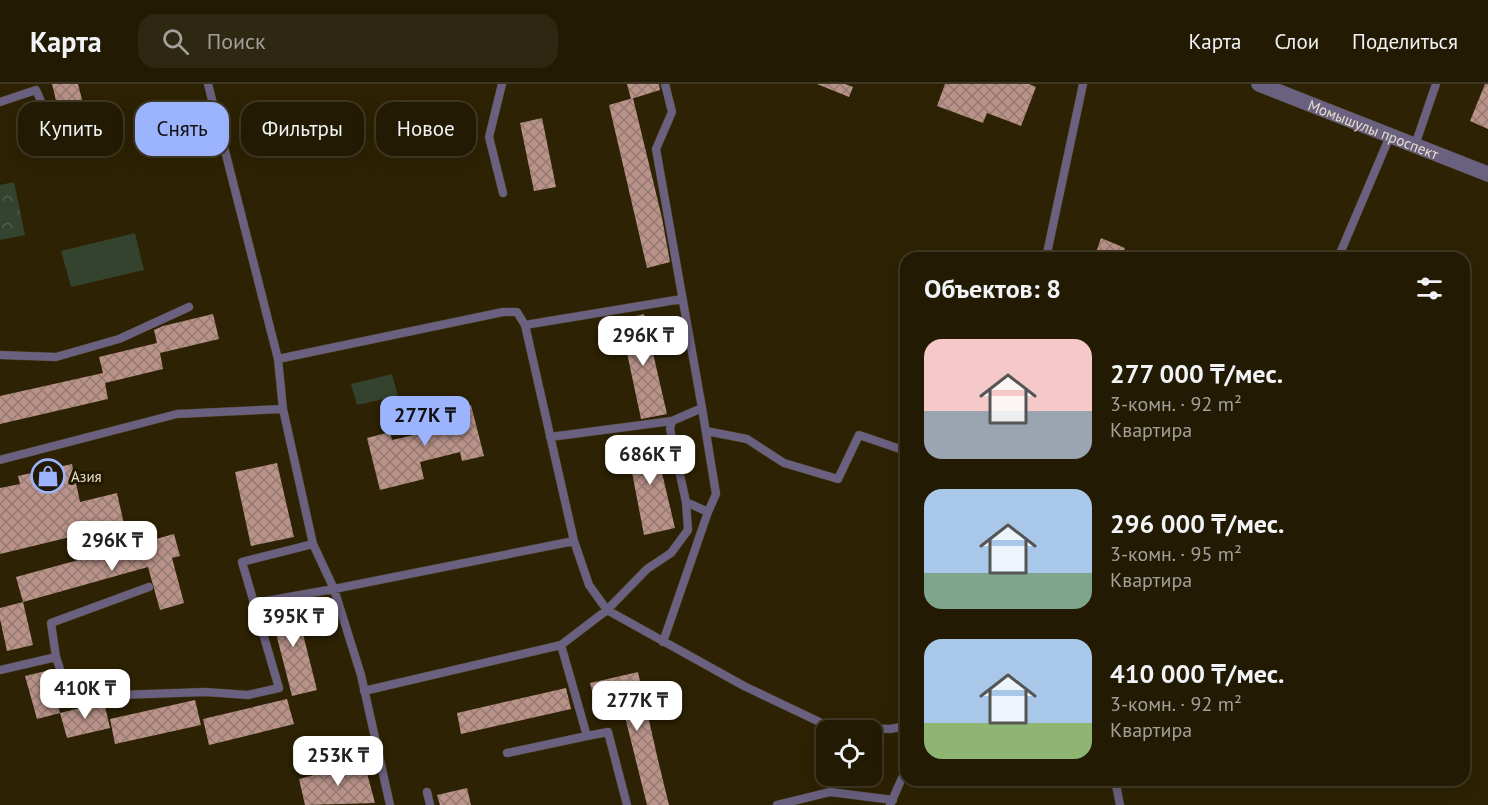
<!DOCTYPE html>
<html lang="ru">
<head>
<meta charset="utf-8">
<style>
	body { margin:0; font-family:"PT Sans",sans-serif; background:#2e2711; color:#f1f3f6; height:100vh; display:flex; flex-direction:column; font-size:22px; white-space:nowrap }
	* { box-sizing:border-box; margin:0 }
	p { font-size:20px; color:#a2a199 }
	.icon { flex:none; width:33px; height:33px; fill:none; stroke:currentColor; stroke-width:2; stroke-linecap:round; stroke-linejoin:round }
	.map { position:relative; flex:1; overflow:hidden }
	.drawer { position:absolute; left:900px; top:168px; width:570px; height:534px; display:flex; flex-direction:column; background:#221a02; border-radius:18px; box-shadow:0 6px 24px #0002,0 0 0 2px #3f3824 }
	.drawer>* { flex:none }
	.banner { position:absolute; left:18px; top:18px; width:570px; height:54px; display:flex; gap:12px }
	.buttons { position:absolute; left:816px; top:636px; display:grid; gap:12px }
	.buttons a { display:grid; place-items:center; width:66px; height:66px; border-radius:12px; background:#221a02; box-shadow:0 6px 24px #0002,0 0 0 2px #3f3824; font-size:30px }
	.price { position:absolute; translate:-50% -51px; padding:0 14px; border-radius:12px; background:#fff; color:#222; font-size:20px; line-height:39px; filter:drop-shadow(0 2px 3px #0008) }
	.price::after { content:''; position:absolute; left:50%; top:36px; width:18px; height:14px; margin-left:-9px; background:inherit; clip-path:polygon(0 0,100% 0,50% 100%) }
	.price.selected { background:#9cb4fd; color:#111 }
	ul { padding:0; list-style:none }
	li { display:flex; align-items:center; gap:18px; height:150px; padding:0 24px }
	li span { display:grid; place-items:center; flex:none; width:168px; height:120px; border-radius:18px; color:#555 }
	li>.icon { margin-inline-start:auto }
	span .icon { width:72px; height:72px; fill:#fffc; stroke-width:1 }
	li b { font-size:26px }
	h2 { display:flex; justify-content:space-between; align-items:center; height:72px; padding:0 24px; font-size:26px }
	.pill { padding:0 21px; border-radius:18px; background:#221a02; box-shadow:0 6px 24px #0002,0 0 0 2px #3f3824; font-size:21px; line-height:54px }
	.pill.selected { background:#9cb4fd; color:#111 }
	header { display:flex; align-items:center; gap:36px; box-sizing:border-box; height:84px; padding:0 30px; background:#221a02; border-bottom:2px solid #3f3824 }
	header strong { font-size:28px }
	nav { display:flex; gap:33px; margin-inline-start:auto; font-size:21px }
	.search { width:420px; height:54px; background:#2e2711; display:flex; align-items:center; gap:15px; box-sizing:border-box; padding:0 21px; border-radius:18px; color:#a2a199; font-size:22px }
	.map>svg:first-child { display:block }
	.park { fill:url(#park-crowns) }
	.garden { fill:#34432e }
	.building { fill:url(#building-cross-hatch) }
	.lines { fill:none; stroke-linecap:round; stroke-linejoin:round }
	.service-casing { stroke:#4b4023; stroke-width:9 }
	.minor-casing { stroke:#4b4023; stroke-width:16 }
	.service { stroke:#6a6180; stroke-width:8 }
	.minor { stroke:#6a6180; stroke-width:15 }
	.labels { text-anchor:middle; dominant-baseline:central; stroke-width:6; stroke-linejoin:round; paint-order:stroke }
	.street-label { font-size:15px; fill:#e6dfcd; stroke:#231900 }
	.poi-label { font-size:15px; fill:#e6dfcd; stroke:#231900; text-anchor:start }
</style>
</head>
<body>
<header>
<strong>Карта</strong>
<div class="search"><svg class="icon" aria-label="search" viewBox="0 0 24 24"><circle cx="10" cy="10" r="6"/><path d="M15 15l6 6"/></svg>Поиск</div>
<nav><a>Карта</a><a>Слои</a><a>Поделиться</a></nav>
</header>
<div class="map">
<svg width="1488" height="721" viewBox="0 0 1488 721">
	<defs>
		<pattern id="park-crowns" width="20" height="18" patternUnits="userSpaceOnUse" patternTransform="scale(1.5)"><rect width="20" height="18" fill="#34432e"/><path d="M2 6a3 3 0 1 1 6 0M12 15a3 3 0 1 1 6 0" fill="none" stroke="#515e4b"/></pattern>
		<pattern id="building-cross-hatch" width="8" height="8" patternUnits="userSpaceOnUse" patternTransform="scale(1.5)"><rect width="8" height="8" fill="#b99289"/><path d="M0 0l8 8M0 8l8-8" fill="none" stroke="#967a72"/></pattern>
	</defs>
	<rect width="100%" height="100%" fill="#2d2203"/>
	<path class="park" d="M14,98L25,151L0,156V101Z"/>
	<path class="garden" d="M135,149L144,186L71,203L61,167Z
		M392,290L398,312L357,321L351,300Z"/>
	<path class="building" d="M52,0H78L90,47L65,53Z
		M627,0H659L660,6L631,15Z
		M817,0H845L853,3L849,13Z
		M945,0H1029L1036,3L1021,42L987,29L983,39L937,22Z
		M1485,0H1488V45L1470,37Z
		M633,14L662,134L670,178L647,184L609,21Z
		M542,34L556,103L534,107L520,39Z
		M1101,154L1125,164L1122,174H1094Z
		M213,230L219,255L160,269L163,285L105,299L108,315L0,340V312L103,289L99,273L157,259L154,246L163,242Z
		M644,230L667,330L641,335L620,236Z
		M471,321L484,372L462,377L460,368L420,378L424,395L380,406L367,354L390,348L392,356L431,347L427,331Z
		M653,351L675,444L644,451L626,357Z
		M277,379L294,453L251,462L235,388Z
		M72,380L80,418L117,409L124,440L0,470V404L20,400L18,392Z
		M174,450L180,472L172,474L184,519L160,526L148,483L23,518L16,493Z
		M23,518L33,561L7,567L0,535V524Z
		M295,518L317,606L292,612L269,522Z
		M50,586L60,629L37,635L25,592Z
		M638,588L658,676L669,721H647L620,613L595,618L590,599Z
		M566,604L571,625L461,650L457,629Z
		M287,615L294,640L209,661L203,635Z
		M195,616L201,641L115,660L110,635Z
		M104,618L110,644L67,654L60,629Z
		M364,678L375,719L305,721L299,695Z
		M467,704L471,721H440L437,711Z"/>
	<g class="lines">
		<g class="service-casing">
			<path id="service" d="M208,0L278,275L503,228H517L525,241L574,457L589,501L607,526L744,602L830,643L890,645L906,642
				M502,0L489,53L503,109
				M0,18L36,6L55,49
				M1415,61L1436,0
				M1046,174L1083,0
				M1338,174L1390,52
				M525,241L682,215
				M0,271L56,273L119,255L189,223
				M278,275L283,325L313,460L334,505L361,591L390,721
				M702,324L716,410L708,428
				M706,347L747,355L784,379L838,395L859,351L906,367
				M550,353L672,337
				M0,376L177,330L283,325
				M254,519L334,505L574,457
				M663,558L708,428L686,418L670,345L672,337L702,324L656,65L672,28L665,0
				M561,561L607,526L647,485L671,469L688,446L686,418
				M56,573L51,539L149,503
				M0,586L56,573L68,610L118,611L206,608L248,611L279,604L242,478L313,460
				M364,607L561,561L587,652L507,669
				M587,652L608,648L627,721
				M1115,696L1120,721
				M427,708L430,721
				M777,721L830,708L893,716
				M890,721L906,685"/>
		</g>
		<g class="minor-casing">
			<g id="minor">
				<path id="s1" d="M1259,0L1488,90"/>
			</g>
		</g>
		<use href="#service" class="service"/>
		<use href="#minor" class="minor"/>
	</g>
	<defs>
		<g id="shop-ring" transform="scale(1.725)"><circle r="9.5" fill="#231900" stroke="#9cb4fd" stroke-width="1.5"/><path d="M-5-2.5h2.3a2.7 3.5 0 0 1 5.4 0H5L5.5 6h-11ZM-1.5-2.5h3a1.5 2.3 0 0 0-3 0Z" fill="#9cb4fd"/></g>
	</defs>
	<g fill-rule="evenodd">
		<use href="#shop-ring" x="48" y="392"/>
	</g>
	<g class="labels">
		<g class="street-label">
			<text stroke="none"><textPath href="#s1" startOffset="123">Момышулы проспект</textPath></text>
		</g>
		<g class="poi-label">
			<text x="71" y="392">Азия</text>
		</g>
	</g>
</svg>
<div class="buttons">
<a><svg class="icon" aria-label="locate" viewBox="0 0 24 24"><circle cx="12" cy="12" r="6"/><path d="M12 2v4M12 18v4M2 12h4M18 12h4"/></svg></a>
</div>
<b class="price" style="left:643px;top:283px">296K ₸</b>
<b class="price selected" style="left:425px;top:363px">277K ₸</b>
<b class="price" style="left:650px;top:402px">686K ₸</b>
<b class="price" style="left:112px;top:488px">296K ₸</b>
<b class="price" style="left:293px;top:564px">395K ₸</b>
<b class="price" style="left:85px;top:636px">410K ₸</b>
<b class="price" style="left:637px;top:648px">277K ₸</b>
<b class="price" style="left:338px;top:703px">253K ₸</b>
<div class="banner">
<a class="pill">Купить</a>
<a class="pill selected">Снять</a>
<a class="pill">Фильтры</a>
<a class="pill">Новое</a>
</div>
<section class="drawer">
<h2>Объектов: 8<svg class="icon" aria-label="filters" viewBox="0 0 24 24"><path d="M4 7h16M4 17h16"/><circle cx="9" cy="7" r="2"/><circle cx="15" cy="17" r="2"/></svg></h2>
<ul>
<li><span style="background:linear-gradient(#f6c9c9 60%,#9aa5b1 0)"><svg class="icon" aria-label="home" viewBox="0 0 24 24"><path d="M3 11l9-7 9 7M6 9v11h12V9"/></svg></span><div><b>277 000 ₸/мес.</b><p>3-комн. · 92 m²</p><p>Квартира</p></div></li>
<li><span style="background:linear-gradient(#a9c7e8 70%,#7fa58c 0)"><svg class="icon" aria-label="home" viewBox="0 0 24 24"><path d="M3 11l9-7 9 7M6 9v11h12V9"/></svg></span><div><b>296 000 ₸/мес.</b><p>3-комн. · 95 m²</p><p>Квартира</p></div></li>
<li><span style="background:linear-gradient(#a9c7e8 70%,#8fb573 0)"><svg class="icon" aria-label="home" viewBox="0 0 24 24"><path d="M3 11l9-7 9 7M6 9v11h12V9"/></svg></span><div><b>410 000 ₸/мес.</b><p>3-комн. · 92 m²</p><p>Квартира</p></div></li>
</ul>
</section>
</div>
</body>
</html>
